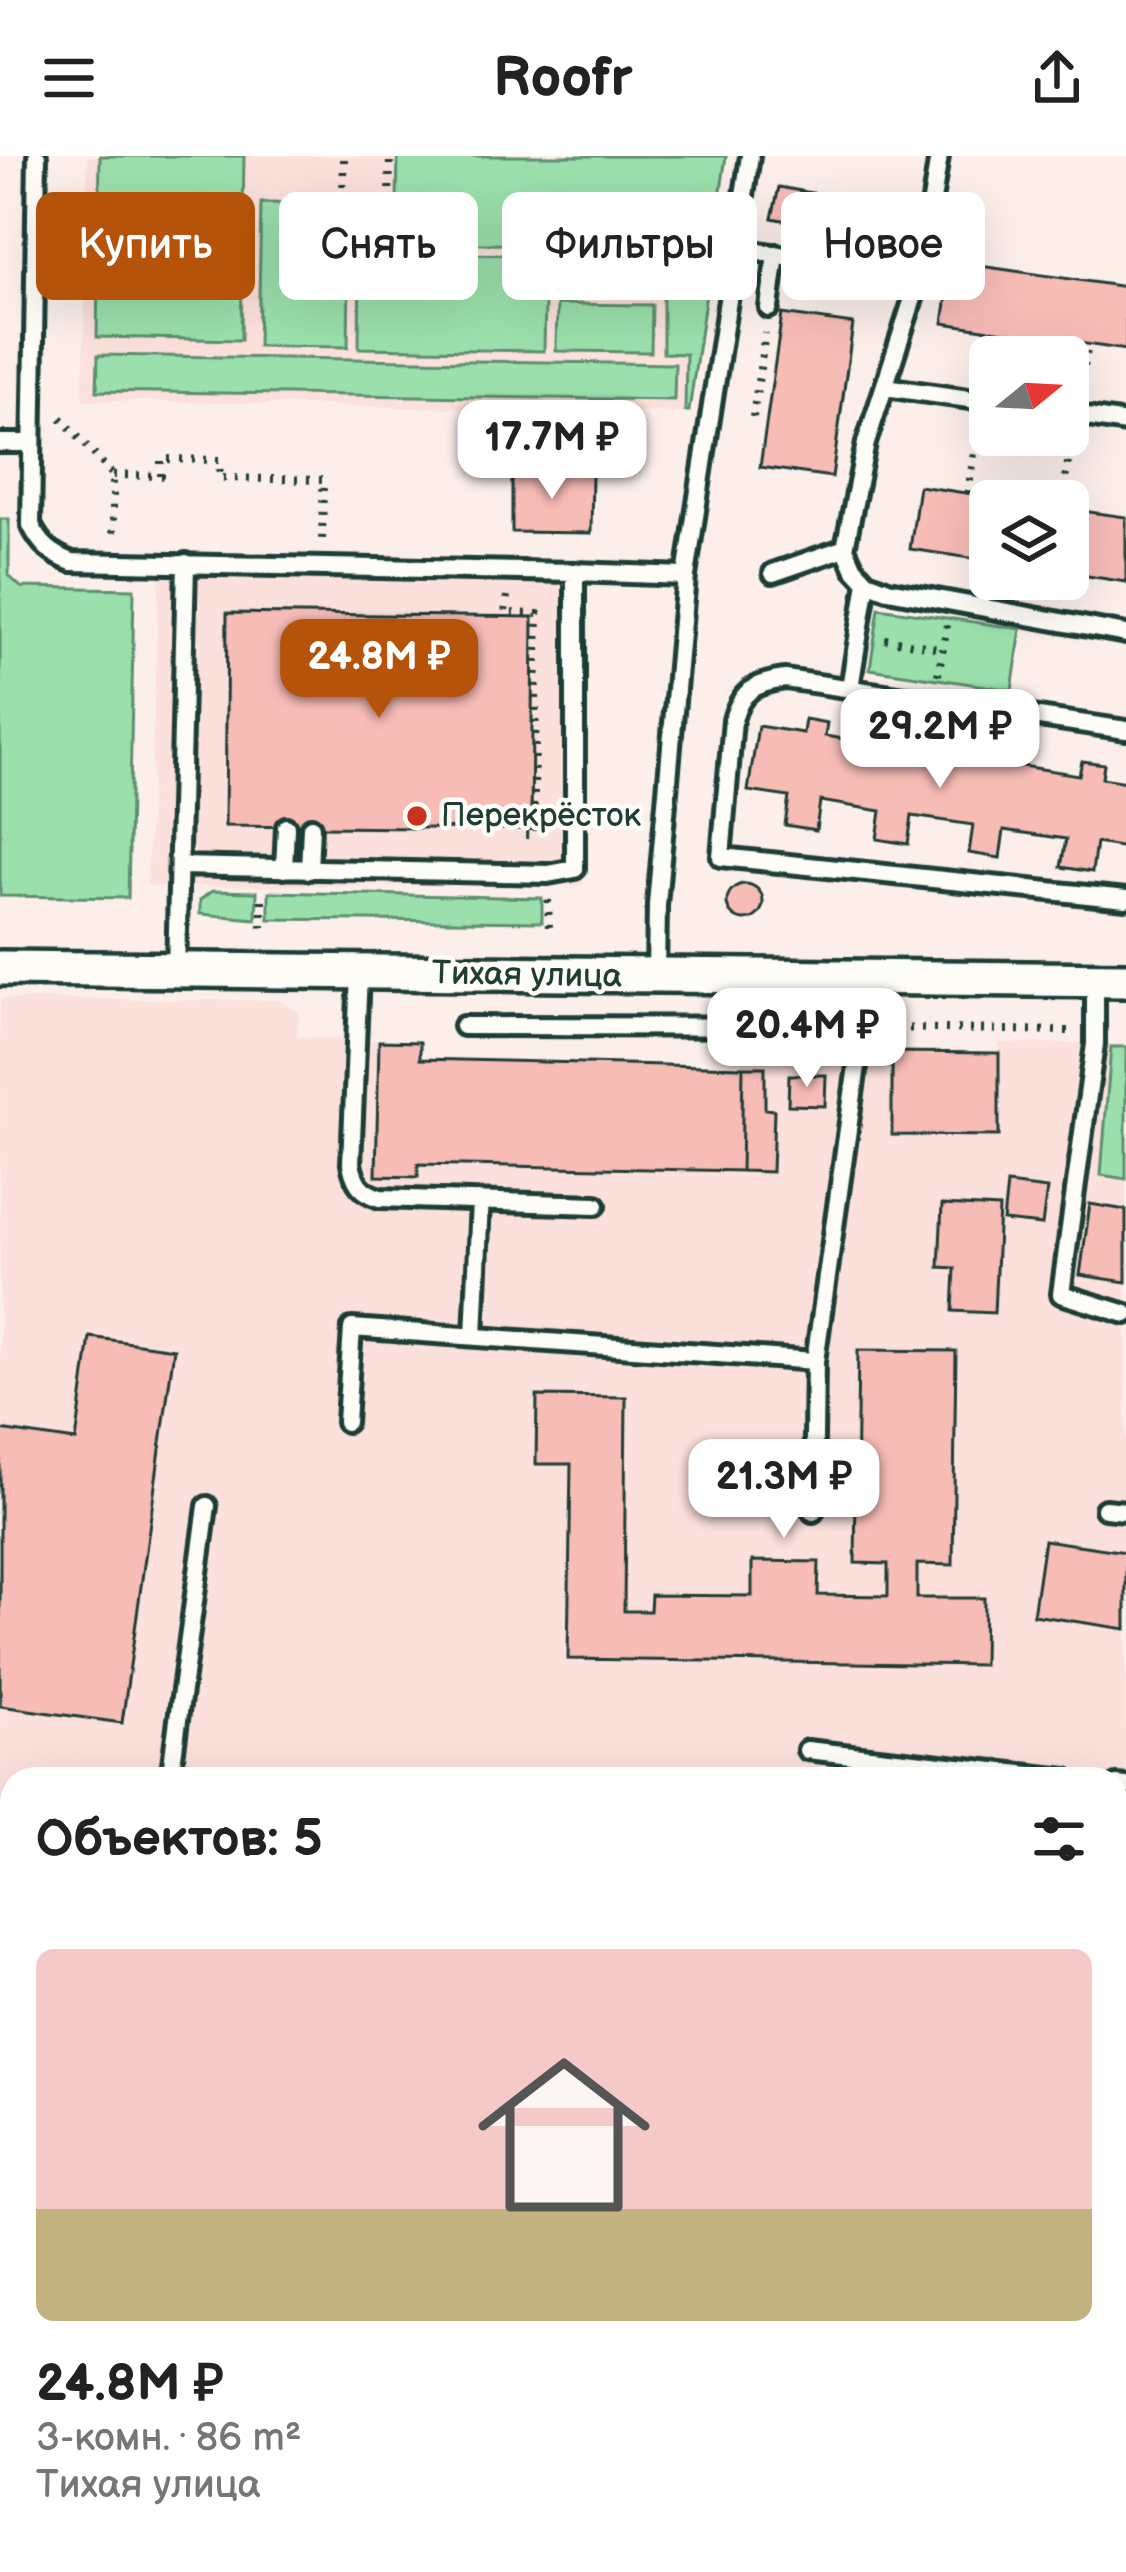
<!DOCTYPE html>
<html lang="ru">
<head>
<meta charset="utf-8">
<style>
	body { margin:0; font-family:"Balsamiq Sans",sans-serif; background:#f6f6f6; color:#222; height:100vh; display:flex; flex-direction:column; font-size:45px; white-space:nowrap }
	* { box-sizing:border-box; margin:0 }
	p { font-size:39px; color:#767676 }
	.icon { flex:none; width:66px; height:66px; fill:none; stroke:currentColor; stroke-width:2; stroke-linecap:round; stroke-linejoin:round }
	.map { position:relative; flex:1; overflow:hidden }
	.side { position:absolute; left:0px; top:1611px; width:1128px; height:807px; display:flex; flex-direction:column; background:#fff; border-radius:36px 36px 0 0; box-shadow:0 12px 48px #0002 }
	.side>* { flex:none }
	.top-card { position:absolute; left:36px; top:36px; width:1056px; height:108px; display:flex; gap:24px }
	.needle { width:78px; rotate:72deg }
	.controls { position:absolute; left:969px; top:180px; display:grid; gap:24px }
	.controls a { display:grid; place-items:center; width:120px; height:120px; border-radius:18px; background:#fff; box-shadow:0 12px 48px #0002; font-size:60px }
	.price { position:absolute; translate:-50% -102px; padding:0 27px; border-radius:24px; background:#fff; color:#222; font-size:39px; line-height:78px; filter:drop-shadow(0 3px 6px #0008) }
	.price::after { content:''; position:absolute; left:50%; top:72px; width:36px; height:27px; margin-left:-18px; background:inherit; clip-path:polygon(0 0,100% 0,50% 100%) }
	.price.current { background:#b45309; color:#fff }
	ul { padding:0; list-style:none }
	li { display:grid; align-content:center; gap:24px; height:636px; padding:0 36px }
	li span { display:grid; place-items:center; height:372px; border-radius:18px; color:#555 }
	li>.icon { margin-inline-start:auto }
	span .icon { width:216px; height:216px; fill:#fffc; stroke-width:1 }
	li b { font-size:51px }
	h2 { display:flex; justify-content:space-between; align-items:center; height:144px; padding:0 36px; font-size:51px }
	.chip { padding:0 42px; border-radius:18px; background:#fff; box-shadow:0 12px 48px #0002; font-size:42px; line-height:108px }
	.chip.current { background:#b45309; color:#fff }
	header { display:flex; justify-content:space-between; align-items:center; height:156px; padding:0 36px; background:#fff; font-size:54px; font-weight:700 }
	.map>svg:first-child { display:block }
	.built { fill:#fbe0db }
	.green { fill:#9be0ac; stroke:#5d8e70; stroke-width:3 }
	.building { fill:#f8bcb7; stroke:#1f3d34; stroke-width:3 }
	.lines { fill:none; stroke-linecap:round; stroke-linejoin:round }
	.lane-casing { stroke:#1f3d34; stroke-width:26 }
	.street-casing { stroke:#1f3d34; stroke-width:42 }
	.path { stroke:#1f3d34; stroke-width:8; stroke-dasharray:3 9; stroke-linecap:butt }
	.lane { stroke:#fdfcf7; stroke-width:16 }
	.street { stroke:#fdfcf7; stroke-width:33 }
	.poi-dot { fill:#c8321e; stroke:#fdfcf7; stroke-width:4.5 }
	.labels { text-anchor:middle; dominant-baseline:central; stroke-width:9; stroke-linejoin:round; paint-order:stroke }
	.poi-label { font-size:33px; fill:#1f3d34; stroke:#fdfcf7; text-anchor:start }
	.street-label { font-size:33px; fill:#1f3d34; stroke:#fdfcf7 }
</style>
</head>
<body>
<header><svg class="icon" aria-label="menu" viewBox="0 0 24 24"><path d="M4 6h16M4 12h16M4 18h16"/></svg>Roofr<svg class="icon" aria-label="share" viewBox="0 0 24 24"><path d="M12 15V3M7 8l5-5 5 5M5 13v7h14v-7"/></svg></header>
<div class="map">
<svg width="1126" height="2416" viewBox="0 0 1126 2416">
	<rect width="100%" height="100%" fill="#fcefea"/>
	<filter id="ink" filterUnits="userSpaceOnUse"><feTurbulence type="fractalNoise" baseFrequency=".00833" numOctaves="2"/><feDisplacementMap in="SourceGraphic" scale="24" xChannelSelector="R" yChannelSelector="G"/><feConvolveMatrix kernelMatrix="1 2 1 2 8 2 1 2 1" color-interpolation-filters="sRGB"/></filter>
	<g filter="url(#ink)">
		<path class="built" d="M88,0H724L687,257L83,244Z
			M160,401L583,405V729L147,730Z
			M0,843L277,844L299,856L297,881L420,886L421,903L742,911L743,895L999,897V887L1126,888V1712L1116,1711V1623H418L376,1616L374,1623H12V2406H718V2416H0Z"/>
		<path class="green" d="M100,0H244L241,184L97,181Z
			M398,0H726L689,255H685L686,198L663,197V138L557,136L556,89L396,87Z
			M261,47L350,48L348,191L258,190Z
			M360,97L546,99L544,195L359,192Z
			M557,148L652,149L651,196L556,195Z
			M98,199L675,208L674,244L97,235Z
			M0,363H9V420L21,431L134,433L128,742L0,740Z
			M879,452L1021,473L1012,534L870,513Z
			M212,735L257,736L256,763L200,758V744Z
			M269,736L542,742V766L269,763Z
			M1111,891H1126V1023L1101,1019Z"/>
		<path class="building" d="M779,31L823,39L818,71L772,62Z
			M952,106L1126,131V194L943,167Z
			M782,158L853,168L832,321L760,311Z
			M512,315L592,317L591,377L512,376Z
			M919,330L1019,345H990V405L910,393Z
			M1068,353L1126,361V426L1068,417Z
			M227,457L533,461L531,673L225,670Z
			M805,563L827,567L825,580L895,591L897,577L919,581L917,594L987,605L989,591L1012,595L1010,608L1079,619L1082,605L1104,608L1102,622L1126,626V692L1096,687L1092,716L1061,711L1066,683L1004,674L1000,702L969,697L973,669L912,660L908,688L877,683L881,655L820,645L816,674L785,669L789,641L748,635L758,570L803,577Z
			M727 746a18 18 0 1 1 36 0a18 18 0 1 1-36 0Z
			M379,885L420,886V903L743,911L741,1015L418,1008V1021L376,1020Z
			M892,896L999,897V980L892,979Z
			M743,911H765V953L774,954L772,1016L741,1015Z
			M789,919H826L825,950L788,949Z
			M1007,1028L1047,1033L1042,1069L1003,1065Z
			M1090,1048L1126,1054V1126L1080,1119Z
			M942,1049L999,1052L994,1157L953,1155L955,1112L939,1111Z
			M90,1181L174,1193L122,1567L0,1550V1274L76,1285Z
			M858,1194L956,1195L953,1409L917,1408V1442H984L983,1509L568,1503L571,1308H536L537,1240L626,1241L624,1455H650L651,1439L752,1440V1405L819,1406L818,1439L888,1440V1408L855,1407Z
			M1044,1384L1126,1396V1473L1033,1459Z
			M1118,1881L1126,1882V2256L1116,2320Z
			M427,2406H497V2416H427Z
			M1035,2406H1103L1101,2416H1034Z"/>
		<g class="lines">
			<g class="lane-casing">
				<path id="lane" d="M37,0L31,369C41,389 51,398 72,406L575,416V713L548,718L179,710
					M939,0L920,121L866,287L845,392L854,412L867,426L888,434L1126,478
					M760,96L920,121
					M769,152L776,98
					M885,231L990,246
					M1068,258L1126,267
					M0,287H32
					M575,416L686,420L750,0
					M773,417L845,392
					M850,532L867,426
					M1126,574L785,523C756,527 741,534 733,564L721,701L1126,743
					M284,713L286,671
					M309,714L311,671
					M176,815L186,407
					M359,817L351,1008C355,1027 361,1036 380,1042L596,1049
					M656,820L657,749L686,420
					M1095,823V888L1061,1138L1126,1158
					M463,870L860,871
					M474,1180L480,1045
					M346,1266L352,1172L815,1205
					M1105,1353L1126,1355
					M813,1356L815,1205L859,896L860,820
					M807,1594L1066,1623
					M170,1623L207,1350
					M1116,1629L1126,1630
					M0,1669L12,1671
					M0,2158L12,2161
					M0,2327L12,2250
					M358,2406L364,2416
					M526,2416V2406
					M996,2416L997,2406"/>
			</g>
			<g class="street-casing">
				<path id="street" d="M0,812L1126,824"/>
			</g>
			<path class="path" d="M343,42L344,0
				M388,93L390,0
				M985,220L991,174
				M1080,234L1088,188
				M753,261L765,177
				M61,262L113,319V383
				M113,319L161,320V303L219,304L220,322L323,324L322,389
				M968,337L978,271
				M1061,345L1072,285
				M507,440L505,457L538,458L533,679H518
				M885,483L943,493
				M938,519L947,469
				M548,744L549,773
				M262,771V736
				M885,872L1068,875"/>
			<use href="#lane" class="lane"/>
			<use href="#street" class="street"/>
		</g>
	</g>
	<circle class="poi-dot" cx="417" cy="660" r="12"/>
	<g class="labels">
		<g class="poi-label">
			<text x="441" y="660">Перекрёсток</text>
		</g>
		<g class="street-label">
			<text transform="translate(527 819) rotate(1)">Тихая улица</text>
		</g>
	</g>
</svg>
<div class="controls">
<a><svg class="needle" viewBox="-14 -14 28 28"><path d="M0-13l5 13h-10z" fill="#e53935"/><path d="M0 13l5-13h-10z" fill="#767676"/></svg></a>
<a><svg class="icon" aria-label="layers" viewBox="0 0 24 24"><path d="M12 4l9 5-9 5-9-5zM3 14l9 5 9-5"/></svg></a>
</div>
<b class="price" style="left:552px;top:346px">17.7M ₽</b>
<b class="price current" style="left:379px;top:565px">24.8M ₽</b>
<b class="price" style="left:940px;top:635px">29.2M ₽</b>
<b class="price" style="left:807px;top:934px">20.4M ₽</b>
<b class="price" style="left:784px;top:1385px">21.3M ₽</b>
<div class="top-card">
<a class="chip current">Купить</a>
<a class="chip">Снять</a>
<a class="chip">Фильтры</a>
<a class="chip">Новое</a>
</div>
<section class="side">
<h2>Объектов: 5<svg class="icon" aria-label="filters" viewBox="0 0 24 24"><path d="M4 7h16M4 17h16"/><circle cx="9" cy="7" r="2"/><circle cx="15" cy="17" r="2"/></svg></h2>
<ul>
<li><span style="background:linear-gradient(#f6c9c9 70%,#c2b280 0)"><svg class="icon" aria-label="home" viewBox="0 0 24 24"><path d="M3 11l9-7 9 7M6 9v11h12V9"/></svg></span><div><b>24.8M ₽</b><p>3-комн. · 86 m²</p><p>Тихая улица</p></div></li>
</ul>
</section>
</div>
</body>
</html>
